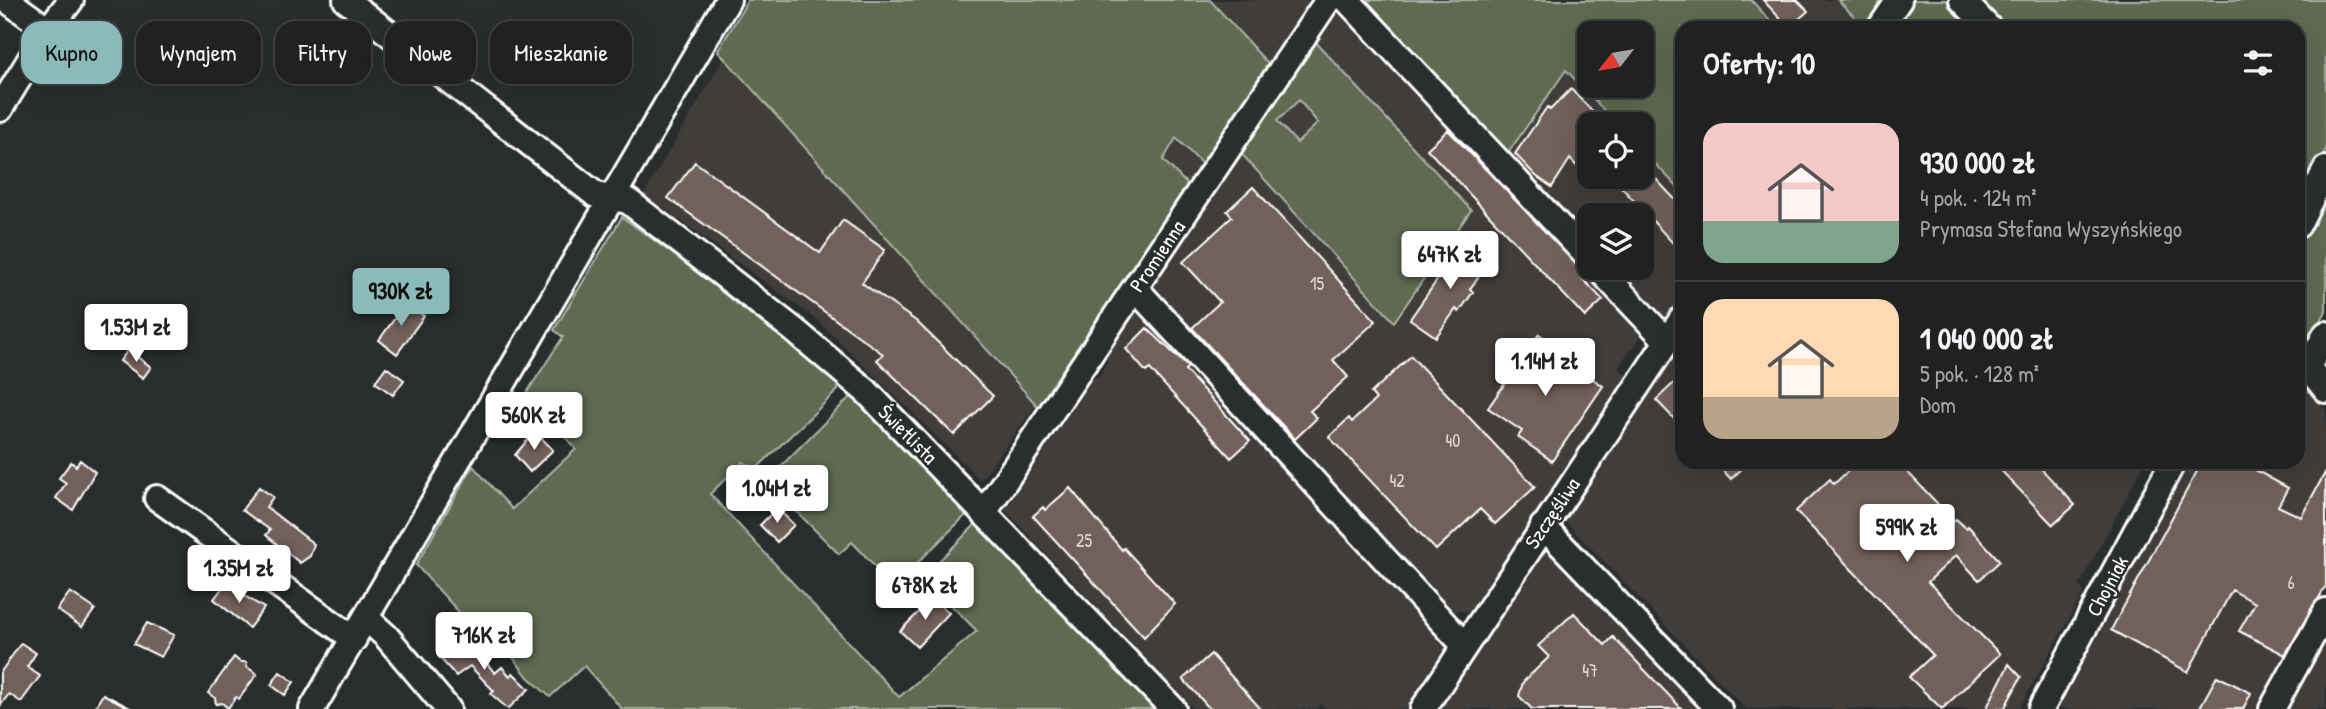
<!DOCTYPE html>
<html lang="pl">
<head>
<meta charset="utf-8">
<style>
	body { margin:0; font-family:"Patrick Hand",sans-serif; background:#2d2f2f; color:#f1f3f6; height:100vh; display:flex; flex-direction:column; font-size:26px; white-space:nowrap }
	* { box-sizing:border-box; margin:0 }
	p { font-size:23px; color:#a2a4a5 }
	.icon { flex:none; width:38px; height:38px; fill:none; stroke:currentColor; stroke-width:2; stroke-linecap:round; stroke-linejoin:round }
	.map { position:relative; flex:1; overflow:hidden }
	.side { position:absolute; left:1675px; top:21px; width:630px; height:448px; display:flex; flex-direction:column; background:#202222; border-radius:21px; box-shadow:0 7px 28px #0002,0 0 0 2px #3d3f40 }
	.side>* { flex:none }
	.hud { position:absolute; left:21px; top:21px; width:665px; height:63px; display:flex; gap:14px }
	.needle { width:46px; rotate:239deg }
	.tools { position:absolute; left:1577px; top:21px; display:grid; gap:14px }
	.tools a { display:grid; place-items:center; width:77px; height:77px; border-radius:14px; background:#202222; box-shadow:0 7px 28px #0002,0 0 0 2px #3d3f40; font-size:35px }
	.price { position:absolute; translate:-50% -60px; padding:0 16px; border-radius:7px; background:#fff; color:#222; font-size:23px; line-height:46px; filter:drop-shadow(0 2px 4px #0008) }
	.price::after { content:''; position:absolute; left:50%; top:42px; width:21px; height:16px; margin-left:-10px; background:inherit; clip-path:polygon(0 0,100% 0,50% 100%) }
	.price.selected { background:#8bbbb9; color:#111 }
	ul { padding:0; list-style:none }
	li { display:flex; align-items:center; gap:21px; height:175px; padding:0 28px }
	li+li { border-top:2px solid #3d3f40 }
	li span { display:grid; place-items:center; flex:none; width:196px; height:140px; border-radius:21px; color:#555 }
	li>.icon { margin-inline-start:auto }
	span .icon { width:84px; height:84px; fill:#fffc; stroke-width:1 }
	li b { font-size:30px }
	h2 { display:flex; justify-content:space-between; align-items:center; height:84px; padding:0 28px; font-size:30px }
	.chip { padding:0 24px; border-radius:21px; background:#202222; box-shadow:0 7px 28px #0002,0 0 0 2px #3d3f40; font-size:24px; line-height:63px }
	.chip.selected { background:#8bbbb9; color:#111 }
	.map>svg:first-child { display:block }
	.built { fill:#403c3b; fill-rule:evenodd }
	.green { fill:#5e6a51; stroke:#aeb4a8; stroke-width:2; fill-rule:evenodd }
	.building { fill:#72605a; stroke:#fff; stroke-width:2 }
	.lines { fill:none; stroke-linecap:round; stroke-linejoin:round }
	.minor-casing { stroke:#fff; stroke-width:30 }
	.minor { stroke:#2a2d2e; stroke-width:24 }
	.labels { text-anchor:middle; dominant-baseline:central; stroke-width:5; stroke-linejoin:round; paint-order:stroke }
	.number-label { font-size:18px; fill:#dcd7d6 }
	.street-label { font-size:21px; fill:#fff; stroke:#2a2d2e }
</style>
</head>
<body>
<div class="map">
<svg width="2326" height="709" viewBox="0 0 2326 709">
	<rect width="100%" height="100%" fill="#2a2d2e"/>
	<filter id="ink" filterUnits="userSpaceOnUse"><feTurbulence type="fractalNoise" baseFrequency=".0143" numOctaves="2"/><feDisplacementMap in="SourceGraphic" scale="14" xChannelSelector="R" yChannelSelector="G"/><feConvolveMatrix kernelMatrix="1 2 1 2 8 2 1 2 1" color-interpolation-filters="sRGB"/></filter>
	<g filter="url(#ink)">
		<path class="built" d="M1210,0H1317L1271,67Z
			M1339,0H1364L1506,156L1566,69L1617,124H1589V177H1642V150L1682,192V300L1665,324L1655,316L1618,367L1629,378L1470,613L1457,610L1440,631L1450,643L1408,709H1326L1321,704L1317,709H1194L1005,510L1094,377L1099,376L1107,362L1105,357L1137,311L1134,306L1238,150L1471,210L1313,39ZM1589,215H1642V268H1589Z
			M1751,0H1838L1864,28H1777Z
			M724,58L1037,404L981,480L818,321L644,194Z
			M1299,100L1318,124L1297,143L1277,121Z
			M1176,138L1205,167L1191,188L1163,160Z
			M1682,336V462H2145L2079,586L2084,592L2019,709H1746L1560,516Z
			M2298,379L2326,410V588L2261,709H2065L2056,704L2184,462H2298Z
			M1542,543L1701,709H1433Z
			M2326,629V709H2283Z"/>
		<path class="green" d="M748,0H1210L1271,67L1205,167L1176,138L1163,160L1191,188L1043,412L718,51Z
			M1364,0H1751L1777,28H1682V192L1642,150V124H1617L1566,70L1506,156ZM1589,33H1642V86H1589Z
			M1838,0H1882L1864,27Z
			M1908,0H1946L1972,28H1892Z
			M1980,0H2326V149L2298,204V28H2007Z
			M1313,39L1471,210L1394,322L1238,150ZM1299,100L1318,123L1297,143L1277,121Z
			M2326,184V311L2306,349L2298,340V240Z
			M622,217L801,347L838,385V390L756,469L743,462L710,494L899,697L977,631L923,577L977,523L1164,709H622L584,666L550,697L528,677L507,650L499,656L416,565L473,466L512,509L576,449L526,394L563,337L554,330Z
			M849,398H855L966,507V515L894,586L852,542L839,554L766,481Z"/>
		<path class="building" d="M1763,0H1797L1808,11L1789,28Z
			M1571,89L1604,124H1589V179L1570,159L1552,187L1536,176L1515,154L1547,107L1550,110Z
			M1448,130L1584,272L1581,277L1603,300L1585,317L1427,149Z
			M695,162L820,253L843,220L885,250L862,283L916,321L993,396L954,435L877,360L883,354L668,198Z
			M1642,164L1682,207V253L1612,177H1642Z
			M1253,187L1376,321L1333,360L1348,377L1310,411L1317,418L1295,439L1192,328L1220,302L1183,262L1232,217L1227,211Z
			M1463,243L1489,262L1470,289L1473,292L1459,312L1456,309L1436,337L1410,319Z
			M406,303L424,316L397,354L379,340Z
			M1147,328L1188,367L1185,370L1250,441L1231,458L1150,369L1146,372L1126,349Z
			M1539,334L1552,344L1549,348L1603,386L1552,461L1518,437L1522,431L1488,408Z
			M128,350L151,367L143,378L120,361Z
			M1411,356L1535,487L1495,524L1480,509L1436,550L1329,437L1349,418L1352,422L1376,399L1371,393Z
			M386,367L404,380L393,395L375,382Z
			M1682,375V427L1656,400Z
			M535,431L553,450L530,472L515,455Z
			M80,460L95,472L73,510L56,498L66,483L59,478L71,462L76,466Z
			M1715,462H1749L1731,479Z
			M1858,462H1898L1954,521L1956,519L1966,528L1968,526L2000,561L1979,580L1956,555L1928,582L2000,654L1942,709L1909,677L1933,655L1796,511L1830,479L1834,484Z
			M1993,462H2035L2075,505L2053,525Z
			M2202,462H2241L2288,488L2278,506L2301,517L2326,471V586L2285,655L2239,631L2255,603L2232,590L2188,672L2111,630Z
			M259,487L273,497L266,507L314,544L310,556L300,563L266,535L270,530L242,510Z
			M1070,488L1122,550L1124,548L1175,604L1144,637L1033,516L1043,507L1045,510Z
			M777,508L794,525L777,542L760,525Z
			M225,584L264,608L249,628L214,599Z
			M70,592L95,609L82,627L57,610Z
			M933,598L949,613L917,647L900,631Z
			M1574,613L1605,645L1613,637L1682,709H1532L1519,696L1523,682L1549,657L1538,646Z
			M147,623L174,635L161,657L134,644Z
			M463,636L495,673L502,667L510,676L513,673L529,689L508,709L491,694L494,691L470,666L456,676L439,657Z
			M21,643L36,653L27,667L40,676L21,702L9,694L0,706V673Z
			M1211,654L1261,709H1210L1183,679Z
			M234,657L240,662H246L247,667L257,674L239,699L236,697L228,708L222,703L216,704L215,698L208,693Z
			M2009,664L2021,677L2004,709H1986Z
			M280,672L294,682L285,695L271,685Z
			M2217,676L2251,693L2243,709H2199Z
			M103,694L132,709H94Z"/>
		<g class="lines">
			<g class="minor-casing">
				<path id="minor" d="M7,0L48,30
					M346,0L596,195L628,201L794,330L866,391L1173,709
					M1347,0L1589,258
					M1962,0L1989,28
					M1880,28L1899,0
					M0,109L48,30L71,0
					M2298,225L2326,169
					M1598,268L1667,341
					M1135,288L1465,646
					M2298,355L2326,390
					M2308,367L2326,334
					M157,498L354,639
					M985,511L1328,0
					M1543,526L1719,709
					M366,618L386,636L448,709
					M312,709L728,0
					M1423,709L1682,319
					M2041,709L2173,462
					M2272,709L2326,611"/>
			</g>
			<use href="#minor" class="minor"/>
		</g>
	</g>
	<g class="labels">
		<g class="number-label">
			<text x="1317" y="283">15</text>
			<text x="1453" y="440">40</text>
			<text x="1397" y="480">42</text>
			<text x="1084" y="540">25</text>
			<text x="2291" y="582">6</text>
			<text x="1590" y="670">47</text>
		</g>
		<g class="street-label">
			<text transform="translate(1157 256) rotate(-56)">Promienna</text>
			<text transform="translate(908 434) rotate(45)">Świetlista</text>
			<text transform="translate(1552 513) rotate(-56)">Szczęśliwa</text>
			<text transform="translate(2107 586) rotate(-62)">Chojniak</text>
		</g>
	</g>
</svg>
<div class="tools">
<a><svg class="needle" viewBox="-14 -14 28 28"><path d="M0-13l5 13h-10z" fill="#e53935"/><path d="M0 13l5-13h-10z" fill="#a2a4a5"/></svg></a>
<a><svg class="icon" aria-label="locate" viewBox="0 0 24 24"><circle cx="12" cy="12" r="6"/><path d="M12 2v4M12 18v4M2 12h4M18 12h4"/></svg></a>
<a><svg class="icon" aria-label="layers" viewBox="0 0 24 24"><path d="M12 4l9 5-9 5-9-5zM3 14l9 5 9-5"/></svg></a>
</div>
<b class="price" style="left:1450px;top:291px">647K zł</b>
<b class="price selected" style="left:401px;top:328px">930K zł</b>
<b class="price" style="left:136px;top:364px">1.53M zł</b>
<b class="price" style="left:1545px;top:398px">1.14M zł</b>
<b class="price" style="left:534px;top:452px">560K zł</b>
<b class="price" style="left:777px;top:525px">1.04M zł</b>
<b class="price" style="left:1907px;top:564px">599K zł</b>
<b class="price" style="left:239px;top:605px">1.35M zł</b>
<b class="price" style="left:925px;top:622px">678K zł</b>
<b class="price" style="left:484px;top:672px">716K zł</b>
<div class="hud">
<a class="chip selected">Kupno</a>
<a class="chip">Wynajem</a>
<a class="chip">Filtry</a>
<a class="chip">Nowe</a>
<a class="chip">Mieszkanie</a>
</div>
<section class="side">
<h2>Oferty: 10<svg class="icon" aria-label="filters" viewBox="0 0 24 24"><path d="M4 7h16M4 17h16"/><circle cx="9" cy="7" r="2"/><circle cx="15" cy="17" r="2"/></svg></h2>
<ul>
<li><span style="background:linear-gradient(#f6c9c9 70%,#7fa58c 0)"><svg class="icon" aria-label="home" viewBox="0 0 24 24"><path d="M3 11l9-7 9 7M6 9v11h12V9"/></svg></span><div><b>930 000 zł</b><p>4 pok. · 124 m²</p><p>Prymasa Stefana Wyszyńskiego</p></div></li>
<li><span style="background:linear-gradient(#ffd9b3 70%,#b9a48a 0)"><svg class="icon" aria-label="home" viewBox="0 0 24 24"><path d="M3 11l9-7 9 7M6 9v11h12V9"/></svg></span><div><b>1 040 000 zł</b><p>5 pok. · 128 m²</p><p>Dom</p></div></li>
</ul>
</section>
</div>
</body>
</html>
